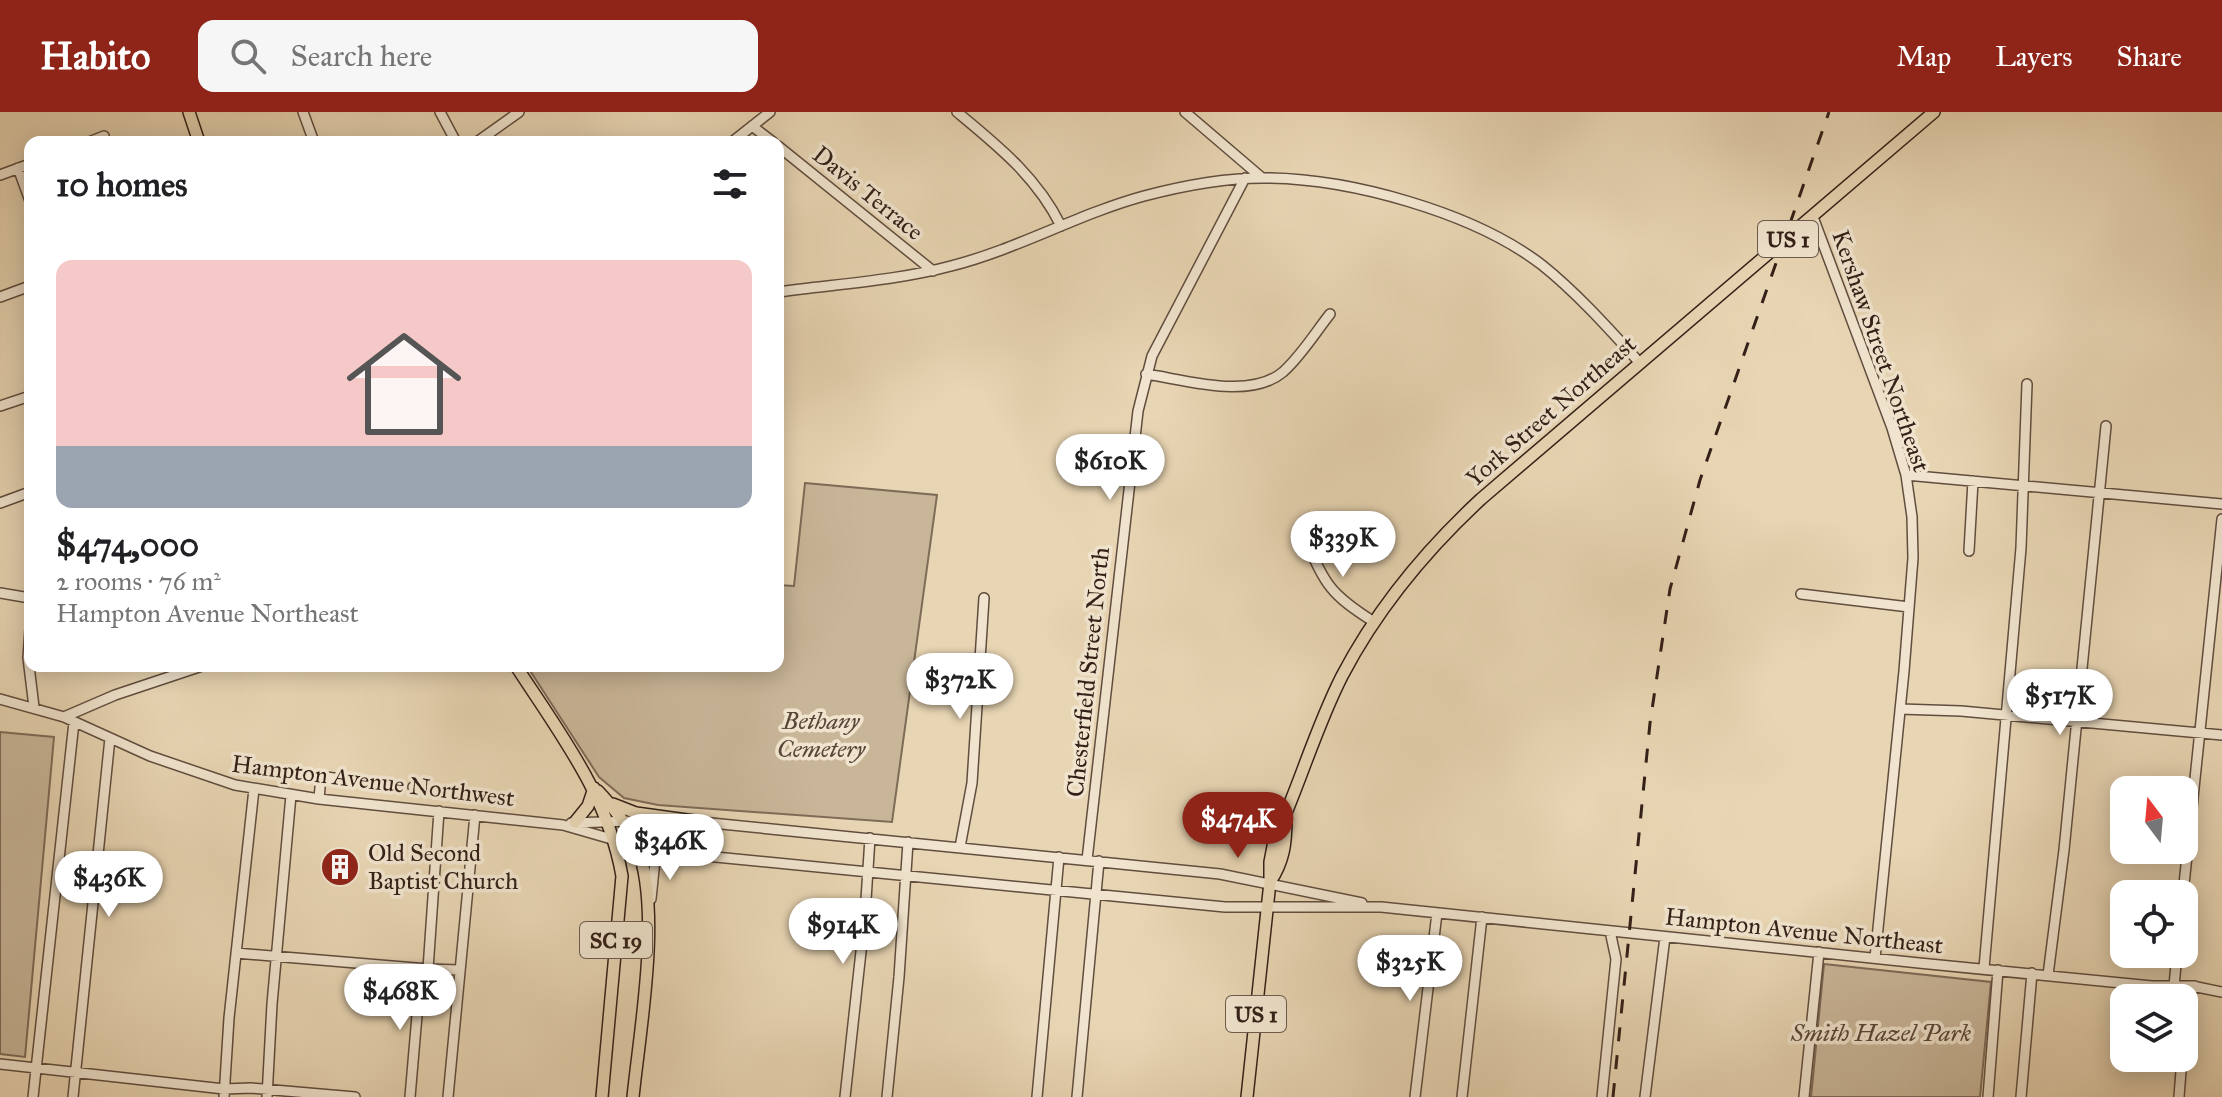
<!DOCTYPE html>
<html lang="en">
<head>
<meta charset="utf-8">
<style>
	body { margin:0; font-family:"IM FELL Great Primer",serif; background:#f6f6f6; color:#202124; height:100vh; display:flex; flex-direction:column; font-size:30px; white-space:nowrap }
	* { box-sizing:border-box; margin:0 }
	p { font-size:26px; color:#757577 }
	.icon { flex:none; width:44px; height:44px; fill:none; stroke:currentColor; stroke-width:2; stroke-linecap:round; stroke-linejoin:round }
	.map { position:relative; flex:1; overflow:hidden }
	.sheet { position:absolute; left:24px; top:24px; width:760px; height:536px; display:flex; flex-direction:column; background:#fff; border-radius:16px; box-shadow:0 4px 20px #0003 }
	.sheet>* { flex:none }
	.needle { width:52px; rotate:344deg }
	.fabs { position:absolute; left:2110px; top:664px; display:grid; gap:16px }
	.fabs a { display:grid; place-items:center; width:88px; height:88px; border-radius:16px; background:#fff; box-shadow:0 4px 20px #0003; font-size:40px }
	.price { position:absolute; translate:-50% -68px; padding:0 18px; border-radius:28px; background:#fff; color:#222; font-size:26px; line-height:52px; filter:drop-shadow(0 2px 4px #0008) }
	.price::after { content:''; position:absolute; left:50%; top:48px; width:24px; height:18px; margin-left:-12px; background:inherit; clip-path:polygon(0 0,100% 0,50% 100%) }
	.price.active { background:#8f2418; color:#fff }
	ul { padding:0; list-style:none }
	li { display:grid; align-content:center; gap:16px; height:424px; padding:0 32px }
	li+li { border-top:2px solid #e0e0e0 }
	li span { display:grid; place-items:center; height:248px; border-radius:16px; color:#555 }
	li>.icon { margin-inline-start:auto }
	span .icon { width:144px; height:144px; fill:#fffc; stroke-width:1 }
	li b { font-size:34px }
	h2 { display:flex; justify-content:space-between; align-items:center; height:96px; padding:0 32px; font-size:34px }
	header { display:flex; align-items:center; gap:48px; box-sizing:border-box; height:112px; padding:0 40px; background:#8f2418; color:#fff }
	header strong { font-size:38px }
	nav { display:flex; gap:44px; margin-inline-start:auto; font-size:28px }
	.search { width:560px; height:72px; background:#f6f6f6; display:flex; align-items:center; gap:20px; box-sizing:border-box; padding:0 28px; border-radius:16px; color:#757577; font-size:30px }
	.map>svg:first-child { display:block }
	.green { fill:#c9b699; stroke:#7e6b58; stroke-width:2 }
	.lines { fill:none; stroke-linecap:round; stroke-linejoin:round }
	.minor-casing { stroke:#614d3f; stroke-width:12 }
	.major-casing { stroke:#342018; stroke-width:14 }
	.minor { stroke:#f0e4ce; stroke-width:9 }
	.major { stroke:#e8d5b3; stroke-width:11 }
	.rail { stroke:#342018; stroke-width:3; stroke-dasharray:14 14; stroke-linecap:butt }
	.labels { text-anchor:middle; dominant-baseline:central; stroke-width:7; stroke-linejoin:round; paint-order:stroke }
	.shield { fill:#f0e4ce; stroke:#6c5b4f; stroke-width:2 }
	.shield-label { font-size:22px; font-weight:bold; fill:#342018 }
	.street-label { font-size:24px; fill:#342018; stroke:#f0e4ce }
	.park-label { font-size:24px; font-style:italic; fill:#594638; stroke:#f0e4ce }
	.poi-label { font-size:24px; fill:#342018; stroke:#f0e4ce; text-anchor:start }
</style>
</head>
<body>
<header>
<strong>Habito</strong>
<div class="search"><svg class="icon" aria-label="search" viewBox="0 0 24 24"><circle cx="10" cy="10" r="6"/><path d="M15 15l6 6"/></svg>Search here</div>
<nav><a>Map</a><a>Layers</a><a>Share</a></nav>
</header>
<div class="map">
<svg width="2222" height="985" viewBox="0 0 2222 985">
	<rect width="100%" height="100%" fill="#e8d5b3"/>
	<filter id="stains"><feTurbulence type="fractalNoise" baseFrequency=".0025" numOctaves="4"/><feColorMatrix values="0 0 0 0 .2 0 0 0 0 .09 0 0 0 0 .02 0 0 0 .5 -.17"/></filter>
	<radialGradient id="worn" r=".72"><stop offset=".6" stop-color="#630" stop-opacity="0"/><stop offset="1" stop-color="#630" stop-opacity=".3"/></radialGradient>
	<path class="green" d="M805,371L937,383L892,710L658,693L624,686L599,665L527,554H778V473L794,474Z
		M0,620L54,625L25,945L0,942Z
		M1824,852L1991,870L1980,985H1811Z"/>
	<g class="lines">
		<g class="minor-casing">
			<path id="minor" d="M303,0L314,30
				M440,0L456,30
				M957,0C998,34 1037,65 1061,114
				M1185,0L1261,65
				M752,14L773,30
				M89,30L104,24
				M477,30L519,0
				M732,30L770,0
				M778,34L933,159
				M18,56L30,89
				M0,63L30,52
				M1813,105L1892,316L1906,363L1912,405L1913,446L1904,559L1875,846
				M778,180C835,172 895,169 951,154C1018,137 1078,102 1144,84C1182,74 1224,66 1263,66C1349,66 1473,100 1542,153C1577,181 1610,218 1640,251
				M0,185L30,174
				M1146,262C1186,268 1250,288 1283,260C1301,244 1315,221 1330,202
				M0,294L30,284
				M1906,363L2222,392
				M0,391L30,380
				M1331,414L1305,426C1326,474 1330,482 1374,510
				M1969,439L1973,369
				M0,481L30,486
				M1801,482L1909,495
				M30,517L28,546L34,595
				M0,587L64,605L150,644L235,673L319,687L563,713L615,728L685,742L1225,795H1381L1919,851L2152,874H2192L2222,880
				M1900,597L1961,599L2222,623
				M64,605L115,583L202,554
				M295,661L349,668
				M413,675L440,678
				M319,687L321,664
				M691,709L1220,762L1362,791
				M571,711L664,708
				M960,735L972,671L984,486
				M1087,748L1138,299L1152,244L1245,66
				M2183,782L2222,407
				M651,787L659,709
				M236,841L428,857L459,858
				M1984,856L2021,436L2027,272
				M428,857L439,699
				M2048,863L2064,738L2106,314
				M2174,874L2177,842
				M2184,931L2192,874H2195
				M0,952L224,977L251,976L355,985
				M33,985L74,610
				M73,985L110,626
				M224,985L229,906L254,677
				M267,985L272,892L291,683
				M410,985L421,857
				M448,985L475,703
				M845,985L865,803L870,726
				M887,985L899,865L908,730
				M1037,985L1059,745
				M1077,985L1099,749
				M1415,985L1437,801
				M1462,985L1482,805
				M1602,985L1616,847L1610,819
				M1645,985L1665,825
				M1804,985L1819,840
				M1988,985L1998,858
				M2021,985L2032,861
				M2179,985L2182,946"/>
		</g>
		<g class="major-casing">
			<path id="major" d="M189,0L199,30
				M516,554C560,622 608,683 622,764L602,985
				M598,679C614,696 628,713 637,734C662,798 640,916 633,985
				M613,692L636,701L694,709
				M575,710L588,694L594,676
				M1270,770C1284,749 1286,731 1286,706
				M1247,985L1270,770V750L1274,729C1299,675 1315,617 1342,564C1377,497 1426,438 1481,387L1934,0"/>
		</g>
		<use href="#minor" class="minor"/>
		<use href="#major" class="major"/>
		<path class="rail" d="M1613,985L1650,611L1670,477L1700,368L1829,0"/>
	</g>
	<defs>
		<g id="building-disc" transform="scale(2)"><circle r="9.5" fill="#8f2418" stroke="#f0e4ce"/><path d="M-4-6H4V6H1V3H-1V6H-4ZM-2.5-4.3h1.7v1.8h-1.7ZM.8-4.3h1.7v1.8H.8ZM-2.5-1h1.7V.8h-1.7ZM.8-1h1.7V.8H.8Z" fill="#fff"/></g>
	</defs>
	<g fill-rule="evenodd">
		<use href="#building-disc" x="340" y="755"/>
	</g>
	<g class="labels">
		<g class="shield">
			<rect x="1758" y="109" width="60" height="36" rx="6"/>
			<rect x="580" y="810" width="72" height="36" rx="6"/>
			<rect x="1226" y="884" width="60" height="36" rx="6"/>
		</g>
		<g class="shield-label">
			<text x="1788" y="127">US 1</text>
			<text x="616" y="828">SC 19</text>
			<text x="1256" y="902">US 1</text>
		</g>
		<g class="street-label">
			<text transform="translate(868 81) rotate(39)">Davis Terrace</text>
			<text transform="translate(1881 239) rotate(71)">Kershaw Street Northeast</text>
			<text transform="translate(1551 299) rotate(-41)">York Street Northeast</text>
			<text transform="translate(1088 560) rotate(-84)">Chesterfield Street North</text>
			<text transform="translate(373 669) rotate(7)">Hampton Avenue Northwest</text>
			<text transform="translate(1804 819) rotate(6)">Hampton Avenue Northeast</text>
		</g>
		<g class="park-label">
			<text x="821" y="609">Bethany<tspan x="821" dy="28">Cemetery</tspan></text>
			<text x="1881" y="921">Smith Hazel Park</text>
		</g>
		<g class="poi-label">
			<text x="368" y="741">Old Second<tspan x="368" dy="28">Baptist Church</tspan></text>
		</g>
	</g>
	<rect width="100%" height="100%" filter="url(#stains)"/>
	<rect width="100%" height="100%" fill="url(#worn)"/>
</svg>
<div class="fabs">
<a><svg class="needle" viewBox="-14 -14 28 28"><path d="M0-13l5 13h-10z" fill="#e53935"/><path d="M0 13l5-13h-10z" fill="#757577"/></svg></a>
<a><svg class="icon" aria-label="locate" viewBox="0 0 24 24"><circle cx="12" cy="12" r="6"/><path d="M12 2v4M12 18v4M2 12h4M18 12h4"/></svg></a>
<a><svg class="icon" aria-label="layers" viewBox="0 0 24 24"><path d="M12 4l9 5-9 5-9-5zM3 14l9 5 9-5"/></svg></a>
</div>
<b class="price" style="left:1110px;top:390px">$610K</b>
<b class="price" style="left:1343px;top:467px">$339K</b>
<b class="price" style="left:960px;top:609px">$372K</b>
<b class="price" style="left:2060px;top:625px">$517K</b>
<b class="price active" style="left:1238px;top:748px">$474K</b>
<b class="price" style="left:670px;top:770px">$346K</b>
<b class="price" style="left:109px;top:807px">$436K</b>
<b class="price" style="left:843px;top:854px">$914K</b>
<b class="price" style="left:1410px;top:891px">$325K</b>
<b class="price" style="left:400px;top:920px">$468K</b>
<section class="sheet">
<h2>10 homes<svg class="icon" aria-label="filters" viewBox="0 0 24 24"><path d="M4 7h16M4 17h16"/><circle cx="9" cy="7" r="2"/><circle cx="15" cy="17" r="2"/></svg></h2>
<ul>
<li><span style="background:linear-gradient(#f6c9c9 75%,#9aa5b1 0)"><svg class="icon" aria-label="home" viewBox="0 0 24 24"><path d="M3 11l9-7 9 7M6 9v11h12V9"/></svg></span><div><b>$474,000</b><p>2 rooms · 76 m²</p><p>Hampton Avenue Northeast</p></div></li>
</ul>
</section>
</div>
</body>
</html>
